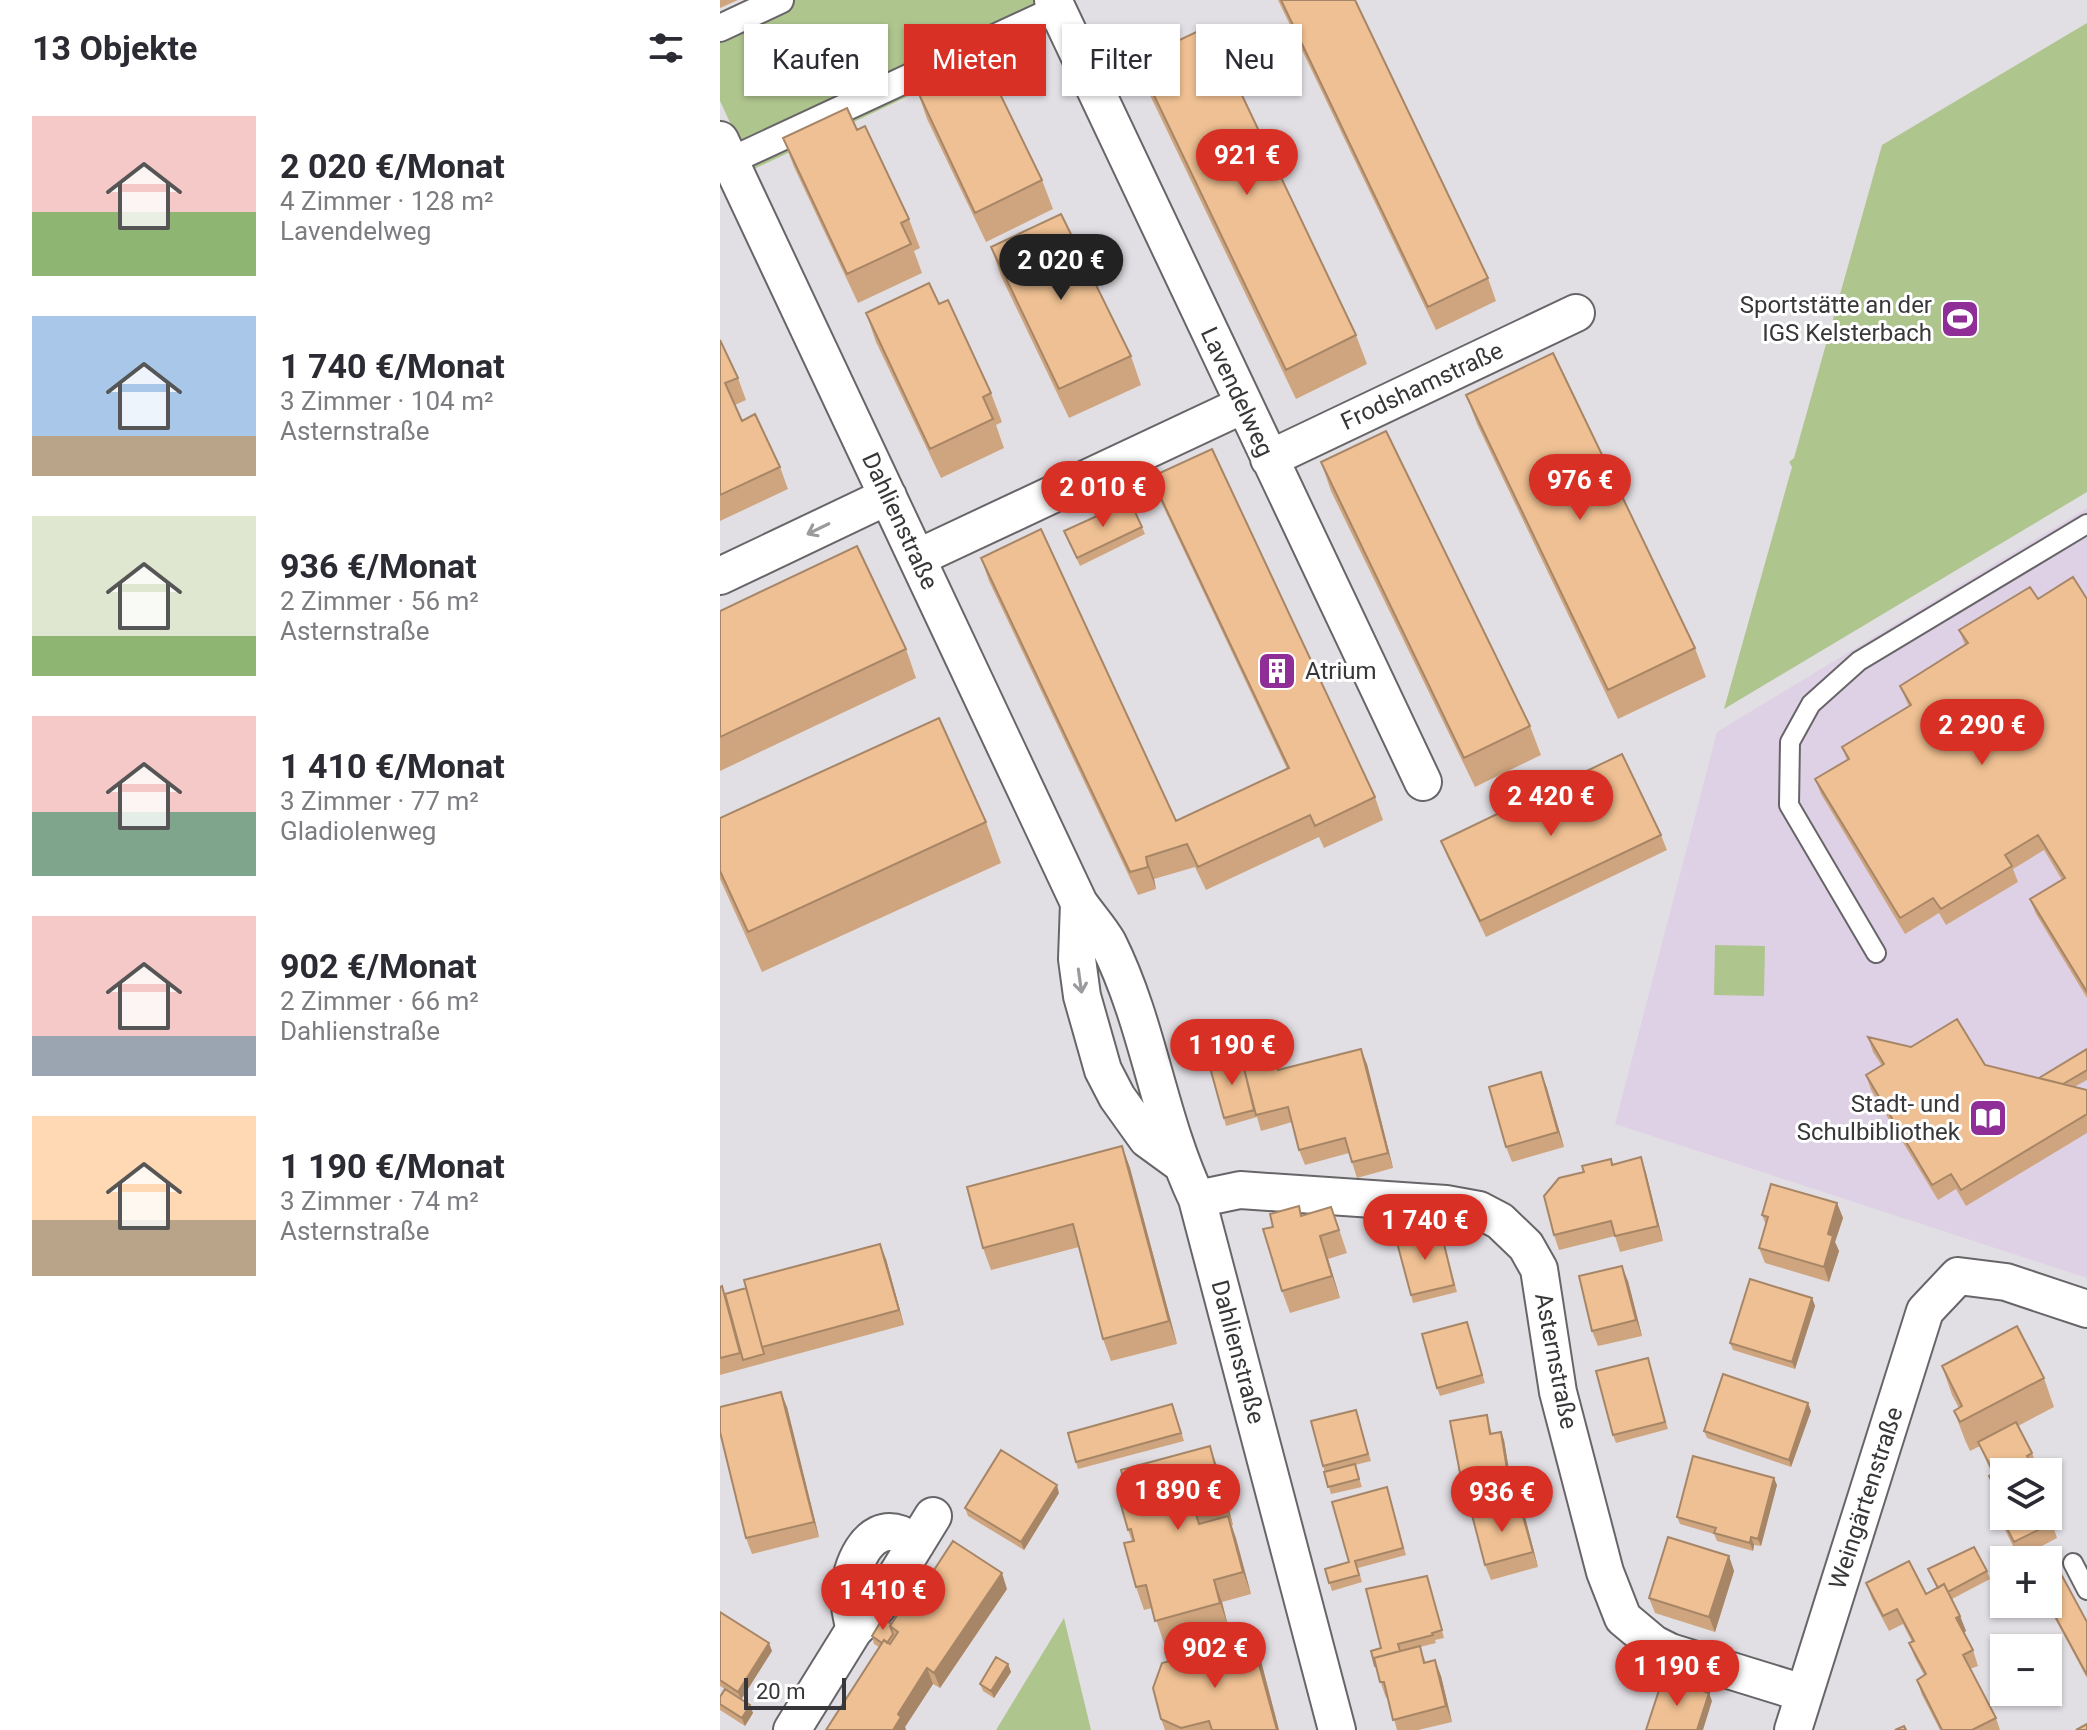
<!DOCTYPE html>
<html lang="de">
<head>
<meta charset="utf-8">
<style>
	body { margin:0; font-family:Roboto,sans-serif; background:#f7f7f7; color:#2b2b33; height:100vh; display:flex; flex-direction:column; font-size:30px; white-space:nowrap }
	* { box-sizing:border-box; margin:0 }
	p { font-size:26px; color:#7c7c81 }
	.icon { flex:none; width:44px; height:44px; fill:none; stroke:currentColor; stroke-width:2; stroke-linecap:round; stroke-linejoin:round }
	.map { position:relative; flex:1; overflow:hidden }
	.sheet { display:flex; flex-direction:column; background:#fff; width:720px }
	.sheet>* { flex:none }
	.top-card { position:absolute; left:24px; top:24px; width:760px; height:72px; display:flex; gap:16px }
	.fabs { position:absolute; left:1270px; top:1458px; display:grid; gap:16px }
	.fabs a { display:grid; place-items:center; width:72px; height:72px; border-radius:0px; background:#fff; box-shadow:0 2px 6px #0004; font-size:40px }
	.scale { position:absolute; left:24px; bottom:20px; width:102px; box-sizing:border-box; padding-left:8px; border:4px solid #373638; border-top:0; font-size:22px; line-height:28px; white-space:nowrap; color:#373638; -webkit-text-stroke:6px #fff; paint-order:stroke }
	.price { position:absolute; translate:-50% -68px; padding:0 18px; border-radius:28px; background:#d93025; color:#fff; font-size:26px; line-height:52px; filter:drop-shadow(0 2px 4px #0008) }
	.price::after { content:''; position:absolute; left:50%; top:48px; width:24px; height:18px; margin-left:-12px; background:inherit; clip-path:polygon(0 0,100% 0,50% 100%) }
	.price.active { background:#222; color:#fff }
	ul { padding:0; list-style:none }
	li { display:flex; align-items:center; gap:24px; height:200px; padding:0 32px }
	li span { display:grid; place-items:center; flex:none; width:224px; height:160px; border-radius:0px; color:#555 }
	li>.icon { margin-inline-start:auto }
	span .icon { width:96px; height:96px; fill:#fffc; stroke-width:1 }
	li b { font-size:34px }
	h2 { display:flex; justify-content:space-between; align-items:center; height:96px; padding:0 32px; font-size:34px }
	.pill { padding:0 28px; border-radius:0px; background:#fff; box-shadow:0 2px 6px #0004; font-size:28px; line-height:72px }
	.pill.active { background:#d93025; color:#fff }
	main { display:flex; flex:1; min-height:0 }
	.map>svg:first-child { display:block }
	.education { fill:#ded1e5 }
	.green { fill:#afc58e }
	.lines { fill:none; stroke-linecap:round; stroke-linejoin:round }
	.service-casing { stroke:#686569; stroke-width:22 }
	.pedestrian-casing { stroke:#686569; stroke-width:30 }
	.minor-casing { stroke:#686569; stroke-width:40 }
	.service { stroke:#fff; stroke-width:18 }
	.pedestrian { stroke:#fff; stroke-width:26 }
	.minor { stroke:#fff; stroke-width:36 }
	.wall { fill:#cea57e }
	.shaded-wall { fill:#a78667 }
	.building { fill:#efc093; stroke:#a78667; stroke-width:2 }
	.oneway { stroke:#9b9a9c }
	.labels { text-anchor:middle; dominant-baseline:central; stroke-width:6; stroke-linejoin:round; paint-order:stroke }
	.poi-label { font-size:24px; fill:#373638; stroke:#fff; text-anchor:end }
	.street-label { font-size:24px; fill:#373638; stroke:#fff }
</style>
</head>
<body>
<main>
<section class="sheet">
<h2>13 Objekte<svg class="icon" aria-label="filters" viewBox="0 0 24 24"><path d="M4 7h16M4 17h16"/><circle cx="9" cy="7" r="2"/><circle cx="15" cy="17" r="2"/></svg></h2>
<ul>
<li><span style="background:linear-gradient(#f6c9c9 60%,#8fb573 0)"><svg class="icon" aria-label="home" viewBox="0 0 24 24"><path d="M3 11l9-7 9 7M6 9v11h12V9"/></svg></span><div><b>2 020 €/Monat</b><p>4 Zimmer · 128 m²</p><p>Lavendelweg</p></div></li>
<li><span style="background:linear-gradient(#a9c7e8 75%,#b9a48a 0)"><svg class="icon" aria-label="home" viewBox="0 0 24 24"><path d="M3 11l9-7 9 7M6 9v11h12V9"/></svg></span><div><b>1 740 €/Monat</b><p>3 Zimmer · 104 m²</p><p>Asternstraße</p></div></li>
<li><span style="background:linear-gradient(#dfe7d0 75%,#8fb573 0)"><svg class="icon" aria-label="home" viewBox="0 0 24 24"><path d="M3 11l9-7 9 7M6 9v11h12V9"/></svg></span><div><b>936 €/Monat</b><p>2 Zimmer · 56 m²</p><p>Asternstraße</p></div></li>
<li><span style="background:linear-gradient(#f6c9c9 60%,#7fa58c 0)"><svg class="icon" aria-label="home" viewBox="0 0 24 24"><path d="M3 11l9-7 9 7M6 9v11h12V9"/></svg></span><div><b>1 410 €/Monat</b><p>3 Zimmer · 77 m²</p><p>Gladiolenweg</p></div></li>
<li><span style="background:linear-gradient(#f6c9c9 75%,#9aa5b1 0)"><svg class="icon" aria-label="home" viewBox="0 0 24 24"><path d="M3 11l9-7 9 7M6 9v11h12V9"/></svg></span><div><b>902 €/Monat</b><p>2 Zimmer · 66 m²</p><p>Dahlienstraße</p></div></li>
<li><span style="background:linear-gradient(#ffd9b3 65%,#b9a48a 0)"><svg class="icon" aria-label="home" viewBox="0 0 24 24"><path d="M3 11l9-7 9 7M6 9v11h12V9"/></svg></span><div><b>1 190 €/Monat</b><p>3 Zimmer · 74 m²</p><p>Asternstraße</p></div></li>
</ul>
</section>
<div class="map">
<svg width="1367" height="1730" viewBox="0 0 1367 1730">
	<rect width="100%" height="100%" fill="#e2dfe4"/>
	<path class="education" d="M1367,508V1278L895,1124L997,732Z"/>
	<path class="green" d="M41,0H317L331,29L32,170L0,101V19Z
		M1367,23V492L1004,709L1072,467L1069,462L1074,458L1162,145Z
		M995,945L1045,946L1044,996L994,995Z
		M344,1618L371,1730H276Z"/>
	<g class="lines">
		<g class="service-casing">
			<path id="service" d="M1156,953L1069,805L1070,742L1091,704L1139,661L1367,524
				M1353,1563L1367,1590"/>
		</g>
		<g class="pedestrian-casing">
			<path id="pedestrian" d="M0,28L60,0
				M10,161L337,9"/>
		</g>
		<g class="minor-casing">
			<path id="minor" d="M333,0L703,782
				M0,140L359,903C368,916 380,929 388,943C429,1025 438,1117 477,1199L617,1730
				M549,459L856,313
				M197,558L523,405
				M0,576L168,496
				M359,903L357,959L362,996L383,1070L397,1097L427,1139L460,1163
				M477,1199L520,1190L726,1204L759,1210L780,1221L806,1246L819,1269L838,1392L885,1572L903,1618L934,1644L950,1652L1083,1693
				M134,1630L157,1607L213,1516
				M72,1730L134,1630C133,1618 128,1605 129,1593C130,1569 147,1522 180,1534C185,1536 191,1541 196,1544
				M1073,1730L1205,1311L1238,1276L1286,1282L1367,1309"/>
		</g>
		<use href="#service" class="service"/>
		<use href="#pedestrian" class="pedestrian"/>
		<use href="#minor" class="minor"/>
	</g>
	<path class="wall" d="M0,0H18L0,8Z
		M558,0H635L768,278L776,301L716,330Z
		M417,60L636,335L647,364L576,399L427,89Z
		M197,90L322,180L333,209L266,242L207,119Z
		M137,130L189,219L200,248L194,251L202,273L138,303L74,167L63,138Z
		M271,247L411,356L421,385L349,418L281,276Z
		M219,304L271,393L282,422L276,425L284,448L221,478L156,342L146,313Z
		M0,340L18,378L26,400L15,405L22,421L60,467L68,489L0,521Z
		M746,395L975,648L986,677L898,719L757,424Z
		M601,462L810,726L821,755L755,787L611,491Z
		M431,477L655,797L663,820L604,848L599,837L486,890L475,867L434,879L436,889L418,895L269,581L261,558L456,821L567,769L440,500Z
		M422,527L425,534L360,566L344,531Z
		M1318,599H1367V998L1316,914L1310,899L1342,880L1324,850L1293,869L1298,882L1226,925L1219,913L1185,934L1101,794L1095,779L1127,760L1122,747L1189,707L1180,686L1245,645L1239,630Z
		M0,611L186,649L196,678L0,771Z
		M0,818L266,822L281,863L42,972L0,879Z
		M941,835L947,850L766,937L727,856L721,841Z
		M1148,1037L1319,1078L1367,1049V1080L1354,1087L1367,1090V1133L1246,1206L1236,1189L1218,1200L1151,1090L1146,1075L1162,1066L1153,1052Z
		M523,1061L561,1070L647,1064L673,1168L637,1178L629,1153L585,1165L579,1150L572,1122L541,1131L537,1117L506,1126L504,1118Z
		M821,1072L844,1147L792,1162L786,1147Z
		M402,1146L410,1168L457,1344L391,1361L383,1339L359,1247L271,1270L263,1248Z
		M921,1157L926,1173L943,1241L900,1252L895,1236L839,1250L834,1235L864,1172L891,1159L893,1164Z
		M1117,1203L1123,1218L1115,1242L1119,1251L1109,1282L1045,1263L1039,1248L1046,1225L1042,1215Z
		M582,1216L619,1229L627,1253L608,1259L620,1298L570,1313L562,1291L553,1227Z
		M720,1228L737,1292L693,1303L691,1295Z
		M166,1259L184,1325L0,1375V1287L5,1294Z
		M908,1281L922,1336L878,1346L872,1331Z
		M1092,1298L1095,1306L1075,1369L1013,1350L1010,1343Z
		M747,1322L765,1383L720,1396L717,1388Z
		M928,1358L948,1429L896,1443L893,1435Z
		M1222,1366L1324,1378L1334,1407L1298,1426L1312,1453L1318,1469L1315,1470L1284,1472L1332,1523L1337,1538L1299,1558L1283,1526L1278,1511L1283,1508L1274,1491L1269,1476L1272,1474L1260,1446L1250,1451L1245,1440L1234,1411L1239,1408L1232,1395Z
		M67,1407L99,1537L32,1554L26,1538Z
		M636,1410L651,1461L635,1465L642,1487L611,1494L603,1466Z
		M1091,1411L1071,1467L987,1438L984,1431Z
		M455,1412L464,1441L358,1469L356,1462Z
		M767,1415L772,1434L781,1432L784,1440L790,1476L743,1485L741,1478Z
		M498,1469L513,1525L512,1526L531,1594L502,1602L508,1626L444,1643L432,1608L424,1610L416,1587L412,1541L408,1530Z
		M1057,1485L1041,1546L1034,1545L1033,1551L997,1541L994,1534L960,1524L957,1517Z
		M667,1487L686,1555L638,1568L642,1582L612,1591L605,1569L629,1562Z
		M339,1493L304,1550L248,1516L245,1508Z
		M799,1502L805,1517L818,1567L771,1580L765,1565Z
		M1009,1556L1014,1571L995,1632L935,1613L929,1598Z
		M1208,1569L1267,1571L1270,1579L1232,1599L1240,1616L1246,1631L1244,1633L1253,1650L1258,1666L1250,1669L1276,1718L1280,1730H1220L1202,1695L1197,1680L1204,1675L1195,1658L1189,1643L1192,1642L1183,1624L1169,1631L1152,1599L1146,1583L1206,1594L1217,1588Z
		M707,1576L724,1638L715,1640L716,1643L700,1647L706,1663L721,1676L732,1722L698,1730H677L668,1697L666,1698L655,1666L661,1648Z
		M287,1589L220,1688L213,1684L185,1727L186,1730H106L159,1647L154,1644L152,1636L171,1624L179,1611L177,1609L174,1602L191,1593Z
		M1327,1604L1367,1622V1678Z
		M0,1612L52,1651L21,1699L33,1713L25,1726L0,1710V1697L5,1689L0,1686Z
		M532,1639L541,1661L559,1730H445L441,1719Z
		M288,1664L291,1672L274,1698L263,1691L260,1684Z"/>
	<path class="shaded-wall" d="M426,857L434,879L436,889L428,867Z
		M641,1049L647,1064L673,1168L668,1153Z
		M821,1072L827,1088L844,1147L838,1132Z
		M402,1146L410,1168L457,1344L449,1321Z
		M921,1157L926,1173L943,1241L938,1226Z
		M1117,1203L1123,1218L1115,1242L1119,1251L1109,1282L1104,1267L1108,1234Z
		M600,1236L608,1259L620,1298L612,1276Z
		M160,1244L166,1259L184,1325L179,1310Z
		M902,1266L908,1281L922,1336L916,1320Z
		M1092,1298L1095,1306L1075,1369L1072,1362Z
		M61,1392L67,1407L99,1537L94,1522Z
		M1088,1403L1091,1411L1071,1467L1069,1460Z
		M781,1432L784,1440L790,1476L787,1469Z
		M490,1446L498,1469L513,1525L505,1503Z
		M1054,1478L1057,1485L1041,1546L1038,1539Z
		M337,1485L339,1493L304,1550L301,1542Z
		M799,1502L805,1517L818,1567L813,1552Z
		M508,1516L516,1538L531,1594L523,1572Z
		M1031,1537L1034,1545L1033,1551L1030,1543Z
		M1009,1556L1014,1571L995,1632L989,1617Z
		M282,1573L287,1589L220,1688L214,1673Z
		M494,1580L502,1602L508,1626L500,1603Z
		M1240,1616L1246,1631L1242,1634L1236,1618Z
		M532,1639L541,1661L559,1730H557Z
		M49,1643L52,1651L21,1700L18,1692Z
		M715,1660L721,1676L732,1722L726,1706Z
		M288,1664L291,1672L274,1698L271,1691Z
		M207,1668L213,1684L185,1727L186,1730H173L178,1714Z
		M989,1693L992,1701L983,1730H977Z
		M30,1705L33,1713L25,1726L22,1718Z"/>
	<path class="building" d="M561,0H635L768,278L708,307Z
		M489,26L636,335L566,370L417,60Z
		M261,55L322,180L255,213L197,90Z
		M127,108L137,130L145,126L189,219L181,223L191,244L127,274L63,138Z
		M341,214L411,356L339,389L271,247Z
		M209,283L219,304L228,300L271,393L263,397L273,419L210,449L146,313Z
		M0,340L18,378L5,383L22,421L35,414L60,467L0,495Z
		M833,353L975,648L888,690L746,395Z
		M666,431L810,726L744,758L601,462Z
		M492,449L655,797L595,826L590,815L478,867L467,844L426,857L428,867L410,872L261,558L321,529L456,821L569,768L431,477Z
		M410,501L422,527L357,558L344,531Z
		M137,546L186,649L0,737V611Z
		M1353,577L1367,599V992L1310,899L1345,878L1318,835L1285,855L1292,866L1221,909L1213,898L1180,918L1095,779L1129,759L1122,747L1191,705L1180,686L1248,643L1239,630L1310,587L1318,599Z
		M219,718L266,822L28,932L0,871V818Z
		M902,754L941,835L760,921L721,841Z
		M1237,1019L1265,1065L1367,1090V1114L1241,1190L1231,1174L1212,1185L1146,1075L1164,1064L1148,1037L1191,1047Z
		M641,1049L668,1153L632,1162L625,1138L579,1150L568,1107L536,1115L522,1061L555,1053L558,1070Z
		M1367,1049V1070L1343,1084L1319,1078Z
		M521,1056L534,1110L504,1118L489,1064Z
		M821,1072L838,1132L786,1147L769,1087Z
		M402,1146L449,1321L383,1339L353,1224L263,1248L247,1187Z
		M921,1157L938,1226L895,1236L891,1221L834,1235L824,1196L839,1178L864,1172L862,1166L891,1159L892,1165Z
		M1051,1184L1117,1203L1108,1234L1113,1236L1104,1267L1039,1248L1048,1217L1042,1215Z
		M579,1206L581,1216L611,1207L619,1230L600,1236L612,1276L562,1291L543,1229L553,1227L550,1214Z
		M720,1228L734,1285L691,1295L676,1239Z
		M160,1244L179,1310L42,1347L24,1280Z
		M902,1266L916,1320L872,1331L859,1276Z
		M1030,1279L1092,1298L1072,1362L1010,1343Z
		M2,1286L20,1353L0,1358V1287Z
		M26,1288L44,1354L23,1360L5,1294Z
		M747,1322L762,1375L717,1388L702,1334Z
		M1297,1326L1324,1378L1240,1422L1234,1411L1242,1406L1222,1366Z
		M928,1358L945,1422L893,1435L876,1371Z
		M1003,1374L1088,1403L1069,1460L984,1431Z
		M61,1392L94,1522L26,1538L0,1432V1407Z
		M452,1404L461,1433L356,1462L348,1433Z
		M636,1410L648,1454L603,1466L591,1421Z
		M767,1415L770,1434L781,1432L787,1469L741,1478L730,1421Z
		M1296,1422L1312,1453L1307,1456L1315,1472H1284V1506L1269,1476L1274,1473L1258,1442Z
		M490,1446L505,1503L475,1511L479,1524L508,1516L523,1572L494,1580L500,1603L435,1621L426,1585L416,1587L404,1543L414,1541L411,1529L408,1530L399,1498L408,1496L401,1470Z
		M281,1450L337,1485L301,1542L245,1508Z
		M973,1456L1054,1478L1038,1539L1031,1537L1030,1543L994,1533L996,1528L957,1517Z
		M635,1464L639,1479L608,1487L604,1472Z
		M667,1487L683,1548L635,1561L639,1575L609,1583L605,1569L629,1562L612,1502Z
		M799,1502L813,1552L765,1565L752,1515Z
		M1284,1508V1516H1328L1332,1523L1294,1542L1278,1511Z
		M948,1537L1009,1556L989,1617L929,1598Z
		M233,1541L282,1573L214,1673L207,1668L178,1714L181,1717L173,1730H106L164,1640L170,1644L178,1632L170,1626L194,1589L199,1593Z
		M1254,1547L1267,1571L1228,1592L1224,1584L1218,1588L1208,1569Z
		M1189,1561L1206,1594L1224,1584L1240,1616L1236,1618L1253,1650L1243,1655L1276,1718L1252,1730H1222L1197,1680L1206,1674L1189,1643L1194,1641L1177,1609L1163,1616L1146,1583Z
		M1334,1561L1367,1622V1675L1328,1603V1564Z
		M707,1576L722,1630L712,1633L713,1635L678,1644L680,1651L654,1658L656,1666H655L651,1651L661,1648L646,1589Z
		M182,1588L191,1593L182,1607L174,1602Z
		M0,1612L49,1643L18,1692L0,1680Z
		M163,1618L171,1624L170,1626L173,1634L167,1643L164,1640L162,1643L152,1636Z
		M532,1639L557,1730H492L489,1721L461,1728L441,1719L433,1688L442,1663Z
		M700,1646L704,1663L715,1660L726,1706L673,1720L664,1682H660L654,1658Z
		M276,1657L288,1664L271,1691L260,1684Z
		M943,1678L989,1693L977,1730H926Z
		M5,1689L30,1705L22,1718L0,1704V1697Z
		M1367,1724V1730H1356Z
		M1184,1726L1186,1730H1175Z"/>
	<defs><path id="oneway-shaft" d="M-6 0H5M1.5-3L5.5 0L1.5 3" fill="none" stroke-width="1.6" stroke-linecap="round" stroke-linejoin="round" transform="scale(2)"/></defs>
	<g class="oneway">
		<use href="#oneway-shaft" transform="translate(98 529) rotate(154)"/>
		<use href="#oneway-shaft" transform="translate(360 981) rotate(82)"/>
	</g>
	<defs>
		<g id="stadium-square" transform="scale(2)"><rect x="-9" y="-9" width="18" height="18" rx="4" fill="#8f2e96" stroke="#fff"/><path d="M0-5a6.5 5 0 1 0 0 10a6.5 5 0 1 0 0-10ZM-3.5-1.8h7v3.6h-7Z" fill="#fff"/></g>
		<g id="building-square" transform="scale(2)"><rect x="-9" y="-9" width="18" height="18" rx="4" fill="#8f2e96" stroke="#fff"/><path d="M-4-6H4V6H1V3H-1V6H-4ZM-2.5-4.3h1.7v1.8h-1.7ZM.8-4.3h1.7v1.8H.8ZM-2.5-1h1.7V.8h-1.7ZM.8-1h1.7V.8H.8Z" fill="#fff"/></g>
		<g id="library-square" transform="scale(2)"><rect x="-9" y="-9" width="18" height="18" rx="4" fill="#8f2e96" stroke="#fff"/><path d="M-6-4Q-3-5.5-.7-3.5V5Q-3 3-6 4ZM6-4Q3-5.5 .7-3.5V5Q3 3 6 4Z" fill="#fff"/></g>
	</defs>
	<g fill-rule="evenodd">
		<use href="#stadium-square" x="1240" y="319"/>
		<use href="#building-square" x="557" y="671"/>
		<use href="#library-square" x="1268" y="1118"/>
	</g>
	<g class="labels">
		<g class="poi-label">
			<text x="1212" y="305">Sportstätte an der<tspan x="1212" dy="28">IGS Kelsterbach</tspan></text>
			<text x="585" y="671" text-anchor="start">Atrium</text>
			<text x="1240" y="1104">Stadt- und<tspan x="1240" dy="28">Schulbibliothek</tspan></text>
		</g>
		<g class="street-label">
			<text transform="translate(702 386) rotate(-25)">Frodshamstraße</text>
			<text transform="translate(517 392) rotate(65)">Lavendelweg</text>
			<text transform="translate(180 521) rotate(65)">Dahlienstraße</text>
			<text transform="translate(518 1352) rotate(75)">Dahlienstraße</text>
			<text transform="translate(836 1361) rotate(79)">Asternstraße</text>
			<text transform="translate(1146 1498) rotate(-72)">Weingärtenstraße</text>
		</g>
	</g>
</svg>
<div class="fabs">
<a><svg class="icon" aria-label="layers" viewBox="0 0 24 24"><path d="M12 4l9 5-9 5-9-5zM3 14l9 5 9-5"/></svg></a>
<a>+</a>
<a>−</a>
</div>
<div class="scale">20 m</div>
<b class="price" style="left:527px;top:197px">921 €</b>
<b class="price active" style="left:341px;top:302px">2 020 €</b>
<b class="price" style="left:860px;top:522px">976 €</b>
<b class="price" style="left:383px;top:529px">2 010 €</b>
<b class="price" style="left:1262px;top:767px">2 290 €</b>
<b class="price" style="left:831px;top:838px">2 420 €</b>
<b class="price" style="left:512px;top:1087px">1 190 €</b>
<b class="price" style="left:705px;top:1262px">1 740 €</b>
<b class="price" style="left:458px;top:1532px">1 890 €</b>
<b class="price" style="left:782px;top:1534px">936 €</b>
<b class="price" style="left:163px;top:1632px">1 410 €</b>
<b class="price" style="left:495px;top:1690px">902 €</b>
<b class="price" style="left:957px;top:1708px">1 190 €</b>
<div class="top-card">
<a class="pill">Kaufen</a>
<a class="pill active">Mieten</a>
<a class="pill">Filter</a>
<a class="pill">Neu</a>
</div>
</div>
</main>
</body>
</html>
